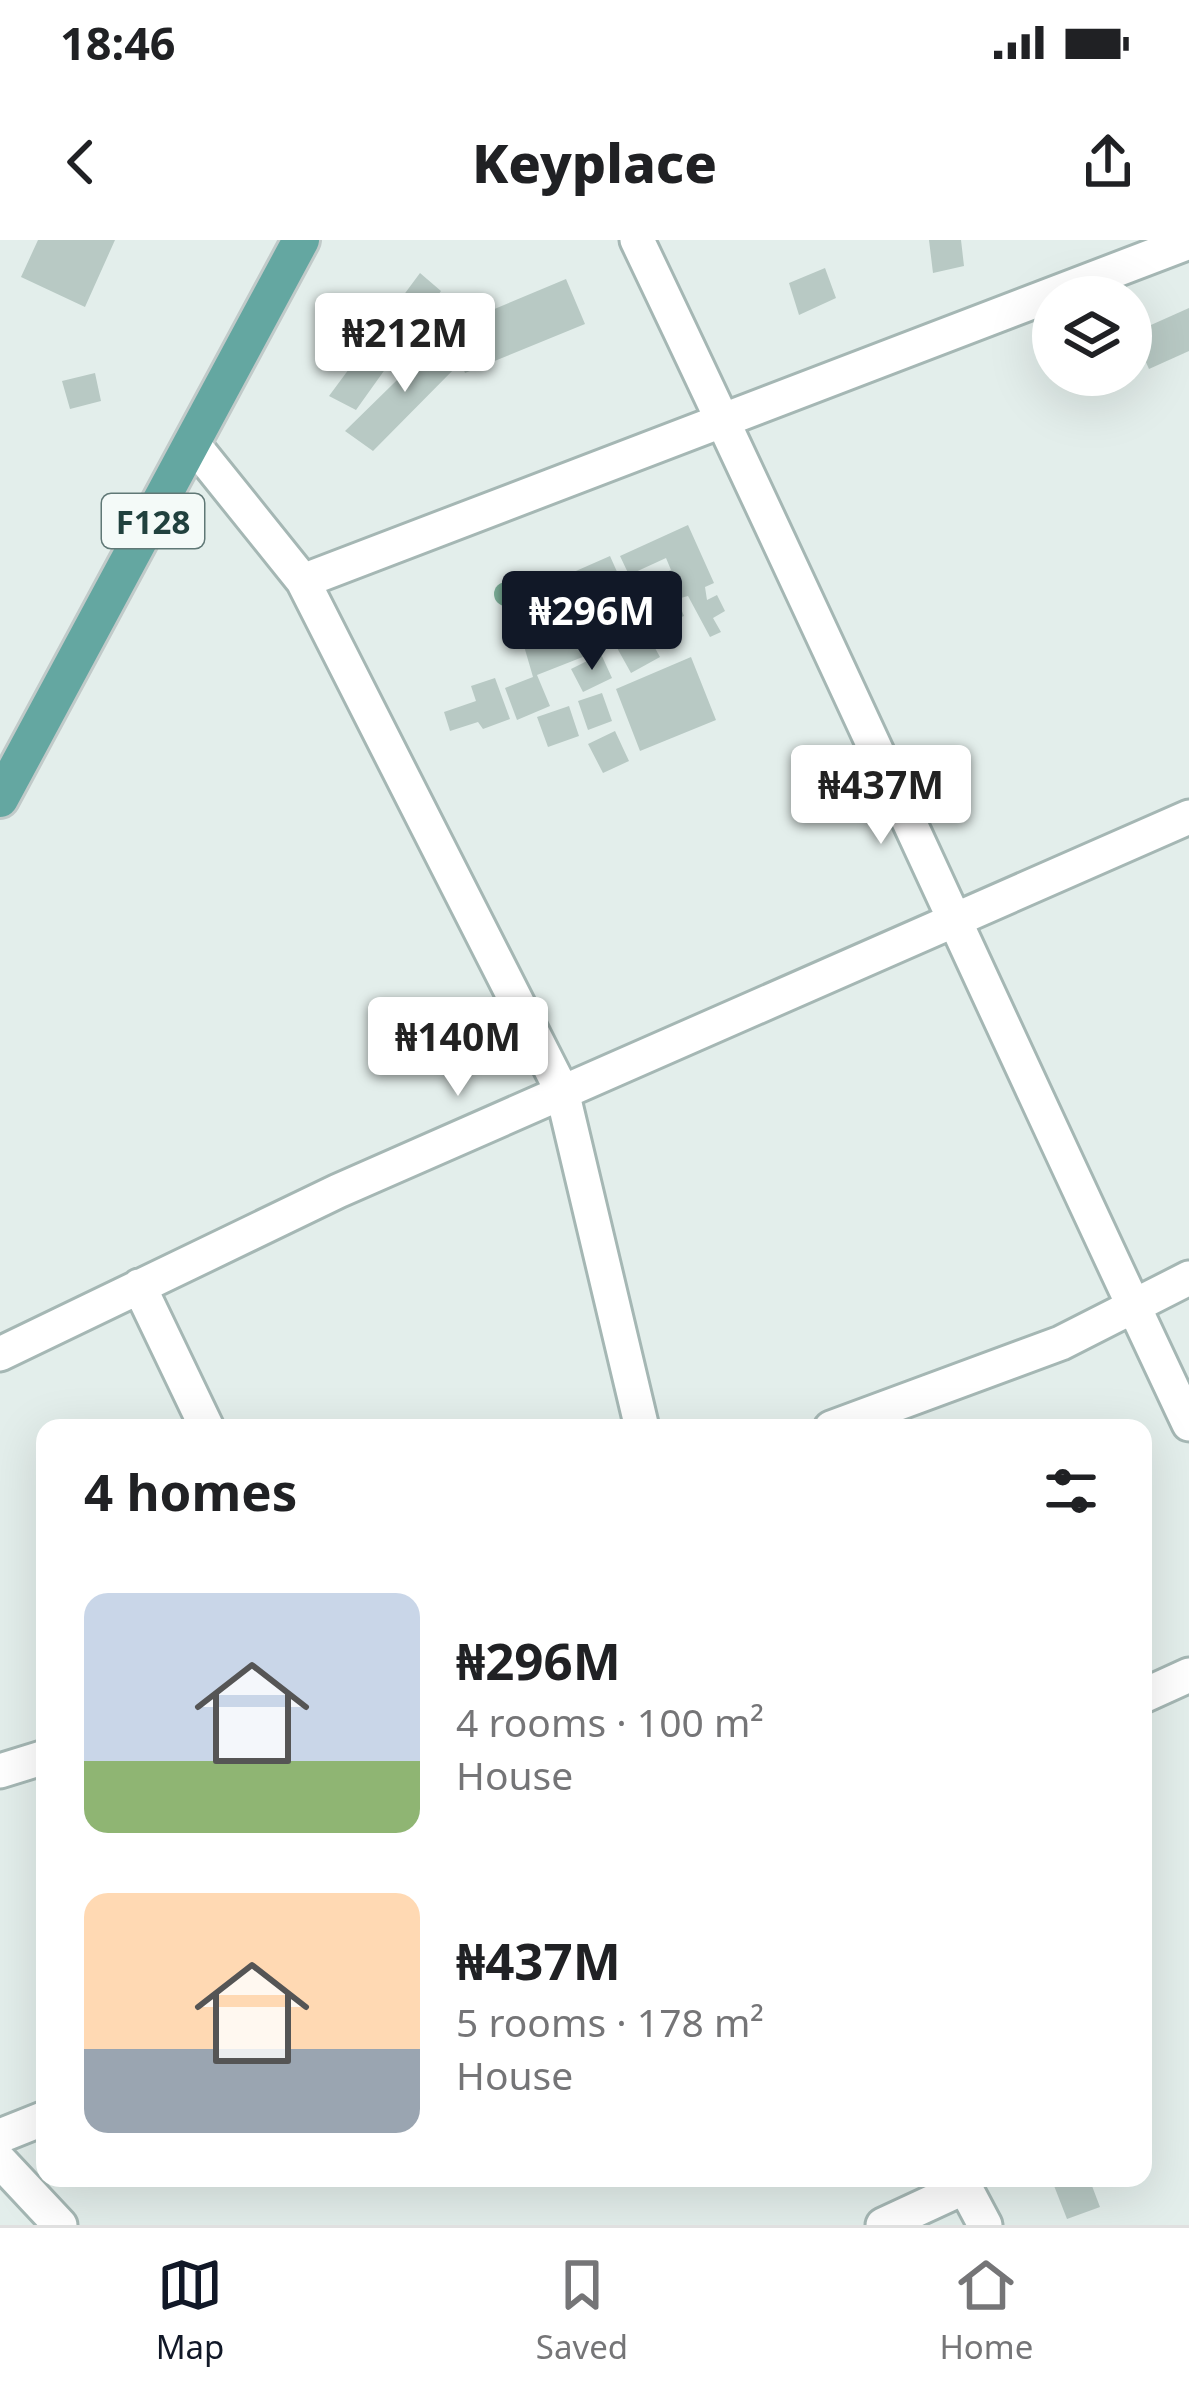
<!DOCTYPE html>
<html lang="en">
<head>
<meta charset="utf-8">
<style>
	body { margin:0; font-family:"Noto Sans",sans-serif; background:#f2f2f2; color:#202124; height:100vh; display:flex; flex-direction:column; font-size:45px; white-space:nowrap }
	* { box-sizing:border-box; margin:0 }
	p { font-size:39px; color:#757577 }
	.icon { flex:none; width:66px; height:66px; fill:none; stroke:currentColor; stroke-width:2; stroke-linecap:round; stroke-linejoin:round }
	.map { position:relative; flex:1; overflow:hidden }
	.details { position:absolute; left:36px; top:1179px; width:1116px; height:768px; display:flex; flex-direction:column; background:#fff; border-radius:24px; box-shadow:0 12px 48px #0002 }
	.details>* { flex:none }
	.buttons { position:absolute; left:1032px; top:36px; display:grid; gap:24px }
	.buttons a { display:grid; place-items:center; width:120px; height:120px; border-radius:50%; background:#fff; box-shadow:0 12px 48px #0002; font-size:60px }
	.price { position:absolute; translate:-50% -102px; padding:0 27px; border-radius:12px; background:#fff; color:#222; font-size:39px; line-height:78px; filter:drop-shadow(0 3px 6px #0008) }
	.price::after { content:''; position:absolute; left:50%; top:72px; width:36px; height:27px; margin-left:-18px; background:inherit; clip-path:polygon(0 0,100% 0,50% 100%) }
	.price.on { background:#111827; color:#fff }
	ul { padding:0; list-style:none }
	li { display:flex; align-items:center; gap:36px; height:300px; padding:0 48px }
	li span { display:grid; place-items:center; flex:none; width:336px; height:240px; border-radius:24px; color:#555 }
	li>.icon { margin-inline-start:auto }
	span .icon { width:144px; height:144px; fill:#fffc; stroke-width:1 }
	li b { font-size:51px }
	h2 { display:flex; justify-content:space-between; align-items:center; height:144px; padding:0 48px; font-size:51px }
	.status { display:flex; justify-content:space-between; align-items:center; height:84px; padding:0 60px; background:#fff; direction:ltr }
	.status svg { height:33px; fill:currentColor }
	header { display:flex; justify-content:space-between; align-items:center; height:156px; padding:0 48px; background:#fff; font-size:54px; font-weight:800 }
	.dock { display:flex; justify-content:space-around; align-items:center; height:168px; border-top:3px solid #e0e0e0; background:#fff; font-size:33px; color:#757577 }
	.dock a { display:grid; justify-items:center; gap:6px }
	.dock .on { color:#111827 }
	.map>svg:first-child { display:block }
	.building { fill:#b8c9c4 }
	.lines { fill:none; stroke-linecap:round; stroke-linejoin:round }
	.street-casing { stroke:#a5b7b4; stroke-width:39 }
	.primary-casing { stroke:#c1cac9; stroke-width:42 }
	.street { stroke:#fff; stroke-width:33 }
	.primary { stroke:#64a7a1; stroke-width:36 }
	.tree { fill:#7caf99 }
	.labels { text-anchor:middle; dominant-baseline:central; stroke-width:9; stroke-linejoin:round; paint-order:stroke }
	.shield { fill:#f4faf8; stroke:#607876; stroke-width:3 }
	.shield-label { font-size:33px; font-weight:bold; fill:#21413e }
</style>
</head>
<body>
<div class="status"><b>18:46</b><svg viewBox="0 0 49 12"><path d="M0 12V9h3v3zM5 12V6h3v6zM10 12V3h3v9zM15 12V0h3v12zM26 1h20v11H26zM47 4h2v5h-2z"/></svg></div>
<header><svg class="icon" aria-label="back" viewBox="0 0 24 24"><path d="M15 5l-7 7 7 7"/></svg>Keyplace<svg class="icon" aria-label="share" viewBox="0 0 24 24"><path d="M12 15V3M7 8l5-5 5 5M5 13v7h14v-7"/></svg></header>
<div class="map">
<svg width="1189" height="1985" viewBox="0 0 1189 1985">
	<rect width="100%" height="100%" fill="#e3eeeb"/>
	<path class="building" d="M38,0H115L85,67L21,37Z
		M929,0H961L964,26L933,33Z
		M825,28L836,58L799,75L789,43Z
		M420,33L441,51L356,170L329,156Z
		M566,39L585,84L465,133L449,88Z
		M1189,68V111L1149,129L1133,93Z
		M442,96L461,122L373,211L345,191Z
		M95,133L101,161L70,169L62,141Z
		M688,285L714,343L705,347L707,360L717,355L725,371L713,378L721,392L710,397L688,356L677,359L684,376L650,390L632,348L671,330L666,318L629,335L620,316Z
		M610,316L626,352L586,370L598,411L537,435L550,466L517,480L505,448L533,437L515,375L569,360L560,338Z
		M640,381L660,417L631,433L611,397Z
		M601,414L612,438L583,452L571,429Z
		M691,417L716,480L640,511L616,449Z
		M495,438L510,479L483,489L478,482L450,491L444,472L476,461L471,446Z
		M602,453L612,481L588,490L578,461Z
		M569,466L579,496L548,507L537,477Z
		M615,491L629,521L603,533L588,504Z
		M1051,1938H1089L1100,1967L1067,1979Z"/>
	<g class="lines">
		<g class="street-casing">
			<path id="street" d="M637,0C825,393 1003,790 1189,1184
				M193,204L303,341L562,851L642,1188
				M303,341L1189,2
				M139,1046L207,1188
				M0,1114L338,951L1189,577
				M831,1188L1061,1103L1189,1038
				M1143,1456L1189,1435
				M0,1531L45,1517
				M0,1896L45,1878
				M0,1921L60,1985
				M960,1938L985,1985
				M883,1985L965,1947"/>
		</g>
		<g class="primary-casing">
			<path id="primary" d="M0,559L301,0"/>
		</g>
		<use href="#street" class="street"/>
		<use href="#primary" class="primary"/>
	</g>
	<circle class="tree" cx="506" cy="354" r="12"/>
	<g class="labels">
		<rect class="shield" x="102" y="254" width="102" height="54" rx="9"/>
		<g class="shield-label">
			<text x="153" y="281">F128</text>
		</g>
	</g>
</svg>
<div class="buttons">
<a><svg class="icon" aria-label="layers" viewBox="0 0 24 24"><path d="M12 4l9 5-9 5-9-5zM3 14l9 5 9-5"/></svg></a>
</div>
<b class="price" style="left:405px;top:155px">₦212M</b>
<b class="price on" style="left:592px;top:433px">₦296M</b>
<b class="price" style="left:881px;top:607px">₦437M</b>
<b class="price" style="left:458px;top:859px">₦140M</b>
<section class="details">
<h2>4 homes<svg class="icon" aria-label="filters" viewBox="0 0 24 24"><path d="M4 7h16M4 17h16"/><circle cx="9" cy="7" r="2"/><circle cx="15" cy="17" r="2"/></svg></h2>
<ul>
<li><span style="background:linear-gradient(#c9d6e8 70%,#8fb573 0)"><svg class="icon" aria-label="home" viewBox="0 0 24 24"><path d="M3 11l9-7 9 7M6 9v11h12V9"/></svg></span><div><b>₦296M</b><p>4 rooms · 100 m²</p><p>House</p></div></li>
<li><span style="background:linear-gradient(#ffd9b3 65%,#9aa5b1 0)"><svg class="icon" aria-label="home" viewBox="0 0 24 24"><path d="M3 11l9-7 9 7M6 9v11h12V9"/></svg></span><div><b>₦437M</b><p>5 rooms · 178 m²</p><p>House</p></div></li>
</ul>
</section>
</div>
<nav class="dock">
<a class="on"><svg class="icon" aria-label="map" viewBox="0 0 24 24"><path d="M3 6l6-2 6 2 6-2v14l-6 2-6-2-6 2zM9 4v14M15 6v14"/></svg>Map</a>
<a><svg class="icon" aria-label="saved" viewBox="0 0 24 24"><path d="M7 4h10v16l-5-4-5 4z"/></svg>Saved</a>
<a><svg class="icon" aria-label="home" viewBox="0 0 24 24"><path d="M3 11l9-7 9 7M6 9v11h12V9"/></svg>Home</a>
</nav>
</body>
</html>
